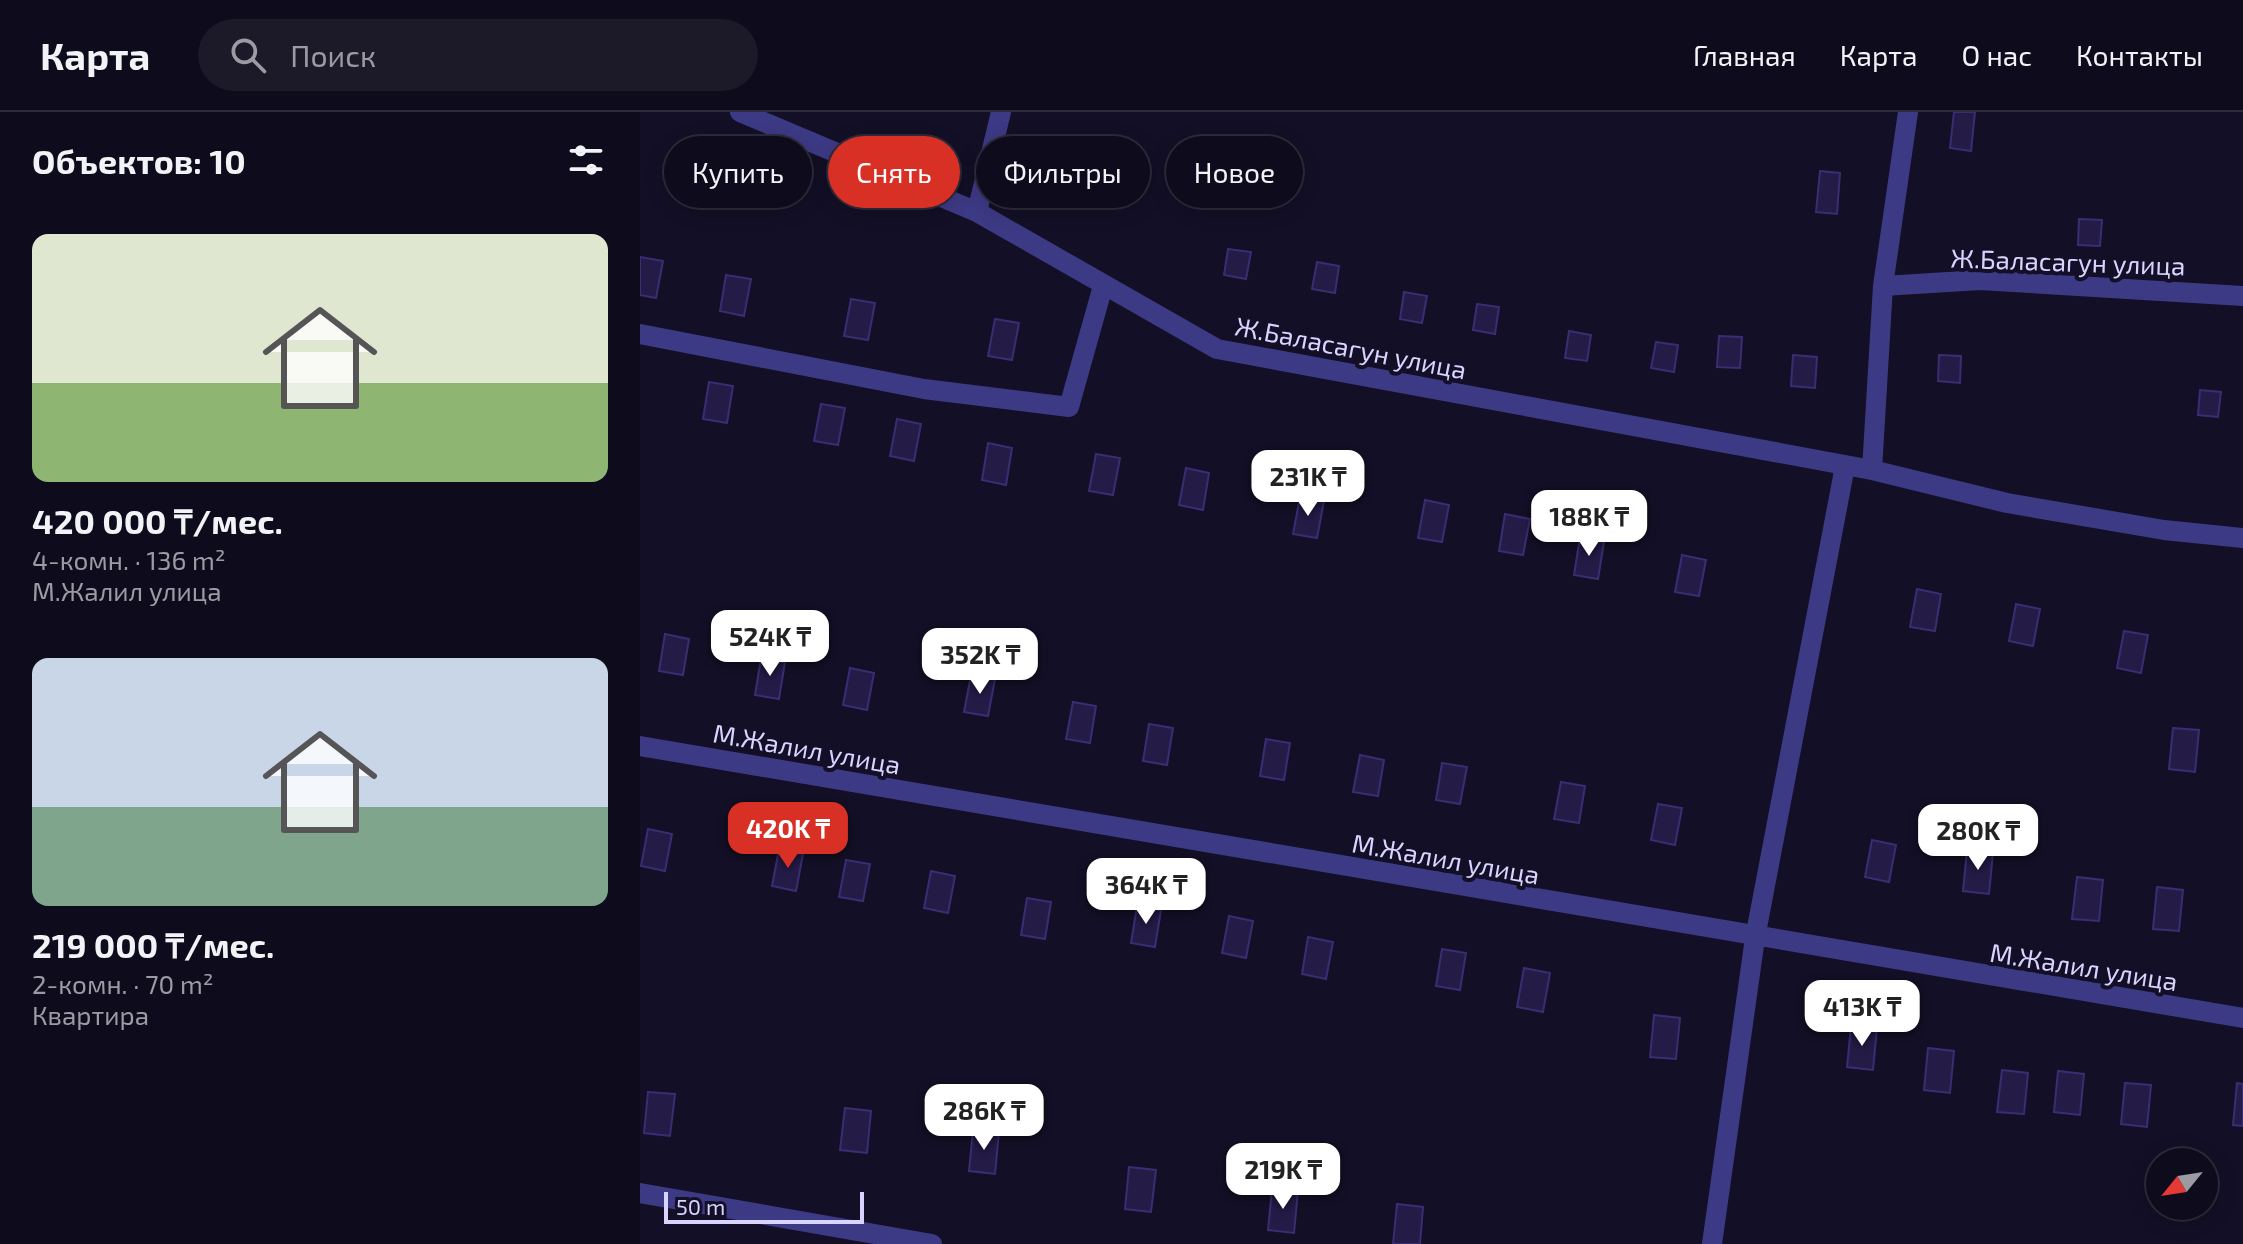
<!DOCTYPE html>
<html lang="ru">
<head>
<meta charset="utf-8">
<style>
	body { margin:0; font-family:"Exo 2",sans-serif; background:#1c1929; color:#f1f3f6; height:100vh; display:flex; flex-direction:column; font-size:30px; white-space:nowrap }
	* { box-sizing:border-box; margin:0 }
	p { font-size:26px; color:#9b9ba3 }
	.icon { flex:none; width:44px; height:44px; fill:none; stroke:currentColor; stroke-width:2; stroke-linecap:round; stroke-linejoin:round }
	.map { position:relative; flex:1; overflow:hidden }
	.drawer { display:flex; flex-direction:column; background:#0e0b1c; width:640px }
	.drawer>* { flex:none }
	.hud { position:absolute; left:24px; top:24px; width:760px; height:72px; display:flex; gap:16px }
	.needle { width:52px; rotate:240deg }
	.controls { position:absolute; left:1506px; top:1036px; display:grid; gap:16px }
	.controls a { display:grid; place-items:center; width:72px; height:72px; border-radius:50%; background:#0e0b1c; box-shadow:0 4px 20px #0003,0 0 0 2px #2e2b3b; font-size:40px }
	.scale { position:absolute; left:24px; bottom:20px; width:200px; box-sizing:border-box; padding-left:8px; border:4px solid #d9d4ff; border-top:0; font-size:22px; line-height:28px; white-space:nowrap; color:#d9d4ff; -webkit-text-stroke:6px #130f26; paint-order:stroke }
	.price { position:absolute; translate:-50% -68px; padding:0 18px; border-radius:16px; background:#fff; color:#222; font-size:26px; line-height:52px; filter:drop-shadow(0 2px 4px #0008) }
	.price::after { content:''; position:absolute; left:50%; top:48px; width:24px; height:18px; margin-left:-12px; background:inherit; clip-path:polygon(0 0,100% 0,50% 100%) }
	.price.current { background:#d93025; color:#fff }
	ul { padding:0; list-style:none }
	li { display:grid; align-content:center; gap:16px; height:424px; padding:0 32px }
	li span { display:grid; place-items:center; height:248px; border-radius:16px; color:#555 }
	li>.icon { margin-inline-start:auto }
	span .icon { width:144px; height:144px; fill:#fffc; stroke-width:1 }
	li b { font-size:34px }
	h2 { display:flex; justify-content:space-between; align-items:center; height:96px; padding:0 32px; font-size:34px }
	.chip { padding:0 28px; border-radius:36px; background:#0e0b1c; box-shadow:0 4px 20px #0003,0 0 0 2px #2e2b3b; font-size:28px; line-height:72px }
	.chip.current { background:#d93025; color:#fff }
	header { display:flex; align-items:center; gap:48px; box-sizing:border-box; height:112px; padding:0 40px; background:#0e0b1c; border-bottom:2px solid #2e2b3b }
	header strong { font-size:38px }
	nav { display:flex; gap:44px; margin-inline-start:auto; font-size:28px }
	.search { width:560px; height:72px; background:#1c1929; display:flex; align-items:center; gap:20px; box-sizing:border-box; padding:0 28px; border-radius:44px; color:#9b9ba3; font-size:30px }
	main { display:flex; flex:1; min-height:0 }
	.map>svg:first-child { display:block }
	.building { fill:#241b47; stroke:#3b2d73; stroke-width:2 }
	.lines { fill:none; stroke-linecap:round; stroke-linejoin:round }
	.minor { stroke:#3d3a85; stroke-width:20 }
	.labels { text-anchor:middle; dominant-baseline:central; stroke-width:8; stroke-linejoin:round; paint-order:stroke }
	.street-label { font-size:26px; fill:#d9d4ff; stroke:#130f26 }
</style>
</head>
<body>
<header>
<strong>Карта</strong>
<div class="search"><svg class="icon" aria-label="search" viewBox="0 0 24 24"><circle cx="10" cy="10" r="6"/><path d="M15 15l6 6"/></svg>Поиск</div>
<nav><a>Главная</a><a>Карта</a><a>О нас</a><a>Контакты</a></nav>
</header>
<main>
<section class="drawer">
<h2>Объектов: 10<svg class="icon" aria-label="filters" viewBox="0 0 24 24"><path d="M4 7h16M4 17h16"/><circle cx="9" cy="7" r="2"/><circle cx="15" cy="17" r="2"/></svg></h2>
<ul>
<li><span style="background:linear-gradient(#dfe7d0 60%,#8fb573 0)"><svg class="icon" aria-label="home" viewBox="0 0 24 24"><path d="M3 11l9-7 9 7M6 9v11h12V9"/></svg></span><div><b>420 000 ₸/мес.</b><p>4-комн. · 136 m²</p><p>М.Жалил улица</p></div></li>
<li><span style="background:linear-gradient(#c9d6e8 60%,#7fa58c 0)"><svg class="icon" aria-label="home" viewBox="0 0 24 24"><path d="M3 11l9-7 9 7M6 9v11h12V9"/></svg></span><div><b>219 000 ₸/мес.</b><p>2-комн. · 70 m²</p><p>Квартира</p></div></li>
</ul>
</section>
<div class="map">
<svg width="1603" height="1132" viewBox="0 0 1603 1132">
	<rect width="100%" height="100%" fill="#130f26"/>
	<path class="building" d="M1314,0H1335L1331,39L1310,36Z
		M1180,59L1200,61L1197,102L1176,100Z
		M1439,107L1462,108L1460,134L1438,133Z
		M588,137L611,140L606,167L584,163Z
		M0,145L23,149L16,186L0,183Z
		M677,150L699,154L695,181L672,177Z
		M86,163L111,167L104,204L80,199Z
		M764,180L787,184L782,211L760,207Z
		M211,187L235,191L228,228L204,224Z
		M837,192L859,195L855,222L833,218Z
		M355,207L379,211L372,248L348,244Z
		M929,219L951,223L947,249L925,246Z
		M1079,224L1102,225L1100,256L1077,255Z
		M1016,230L1038,233L1034,260L1011,256Z
		M1153,243L1177,245L1175,276L1151,274Z
		M1299,243L1321,244L1320,271L1298,269Z
		M69,270L93,274L87,311L63,307Z
		M1560,278L1581,280L1578,305L1558,303Z
		M181,292L205,296L198,333L174,329Z
		M257,307L281,312L274,349L250,344Z
		M348,331L372,336L366,373L342,368Z
		M456,342L480,346L473,383L449,379Z
		M546,356L569,361L563,398L539,393Z
		M660,385L684,389L677,426L653,422Z
		M785,388L809,393L802,430L778,426Z
		M865,402L890,407L883,443L859,439Z
		M940,425L964,430L958,467L934,463Z
		M1042,443L1066,448L1059,484L1035,480Z
		M1277,477L1301,482L1295,519L1270,515Z
		M1376,492L1400,497L1393,534L1369,529Z
		M1484,519L1508,523L1501,561L1477,556Z
		M25,522L49,527L43,563L19,559Z
		M121,546L145,550L139,587L115,583Z
		M210,556L234,561L227,598L203,593Z
		M331,563L355,567L348,604L324,600Z
		M433,590L456,594L450,631L426,627Z
		M509,612L533,616L527,653L503,649Z
		M1533,616L1559,618L1555,660L1529,657Z
		M626,627L650,631L644,668L620,664Z
		M720,643L744,648L738,684L713,680Z
		M802,651L827,655L820,692L796,688Z
		M921,670L945,674L939,711L914,707Z
		M1018,692L1042,696L1035,733L1011,728Z
		M8,717L32,722L25,759L1,754Z
		M1232,728L1256,733L1249,770L1225,765Z
		M139,737L163,742L156,779L132,774Z
		M1327,738L1353,741L1349,782L1323,779Z
		M206,748L230,752L223,789L199,785Z
		M291,759L315,764L308,801L284,796Z
		M1437,765L1463,768L1459,809L1432,807Z
		M1517,775L1543,778L1539,819L1513,817Z
		M387,786L411,790L405,827L381,823Z
		M497,794L521,798L515,835L491,831Z
		M589,804L613,809L606,846L582,841Z
		M668,825L693,830L686,867L662,862Z
		M802,837L826,841L820,878L796,874Z
		M884,856L910,861L903,900L877,895Z
		M1014,903L1040,906L1036,947L1010,945Z
		M1211,914L1237,916L1233,958L1207,955Z
		M1288,936L1314,939L1310,981L1284,978Z
		M1362,958L1388,961L1384,1002L1357,1000Z
		M1418,959L1444,962L1440,1003L1414,1000Z
		M1485,971L1511,973L1507,1015L1481,1012Z
		M1597,971L1603,972V1014L1593,1013Z
		M8,980L35,982L30,1024L4,1021Z
		M205,996L231,999L227,1041L200,1038Z
		M333,1018L359,1020L355,1062L329,1059Z
		M489,1055L516,1058L511,1100L485,1097Z
		M632,1077L658,1079L654,1121L628,1118Z
		M757,1092L783,1095L780,1132H753Z"/>
	<g class="lines">
		<path class="minor" d="M100,0L337,100L577,237L1232,358L1367,391L1524,418L1603,426
			M337,100L361,0
			M1243,174L1268,0
			M0,222L284,277L429,295L463,174
			M1232,358L1243,174L1340,168L1603,184
			M0,634L1603,906
			M0,1081L292,1132
			M1072,1132L1115,826L1205,354"/>
	</g>
	<g class="labels">
		<g class="street-label">
			<text transform="translate(1428 149) rotate(2)">Ж.Баласагун улица</text>
			<text transform="translate(711 235) rotate(11)">Ж.Баласагун улица</text>
			<text transform="translate(167 636) rotate(10)">М.Жалил улица</text>
			<text transform="translate(806 746) rotate(10)">М.Жалил улица</text>
			<text transform="translate(1444 854) rotate(9)">М.Жалил улица</text>
		</g>
	</g>
</svg>
<div class="controls">
<a><svg class="needle" viewBox="-14 -14 28 28"><path d="M0-13l5 13h-10z" fill="#e53935"/><path d="M0 13l5-13h-10z" fill="#9b9ba3"/></svg></a>
</div>
<div class="scale">50 m</div>
<b class="price" style="left:668px;top:406px">231K ₸</b>
<b class="price" style="left:949px;top:446px">188K ₸</b>
<b class="price" style="left:130px;top:566px">524K ₸</b>
<b class="price" style="left:340px;top:584px">352K ₸</b>
<b class="price current" style="left:148px;top:758px">420K ₸</b>
<b class="price" style="left:1338px;top:760px">280K ₸</b>
<b class="price" style="left:506px;top:814px">364K ₸</b>
<b class="price" style="left:1222px;top:936px">413K ₸</b>
<b class="price" style="left:344px;top:1040px">286K ₸</b>
<b class="price" style="left:643px;top:1099px">219K ₸</b>
<div class="hud">
<a class="chip">Купить</a>
<a class="chip current">Снять</a>
<a class="chip">Фильтры</a>
<a class="chip">Новое</a>
</div>
</div>
</main>
</body>
</html>
